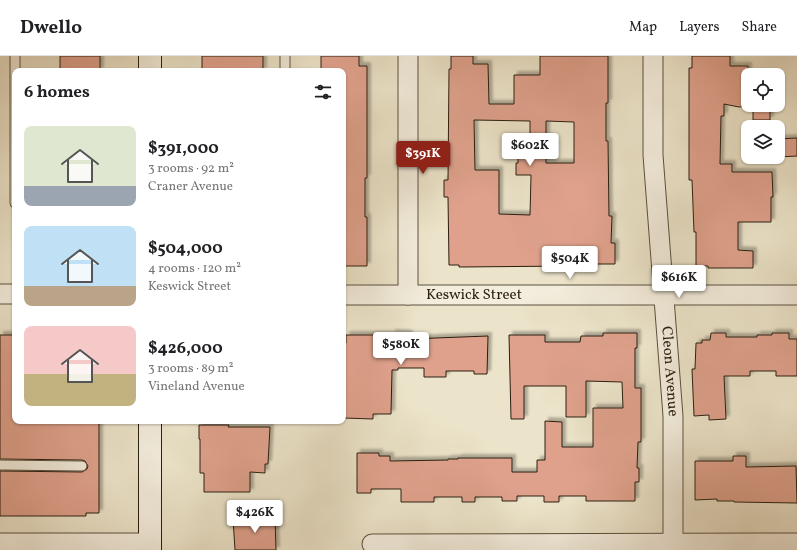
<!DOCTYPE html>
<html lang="en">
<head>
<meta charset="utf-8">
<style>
	body { margin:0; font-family:Vollkorn,serif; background:#f6f6f6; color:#202124; height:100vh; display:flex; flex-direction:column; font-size:15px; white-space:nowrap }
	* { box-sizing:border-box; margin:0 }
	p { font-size:13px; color:#757577 }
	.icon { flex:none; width:22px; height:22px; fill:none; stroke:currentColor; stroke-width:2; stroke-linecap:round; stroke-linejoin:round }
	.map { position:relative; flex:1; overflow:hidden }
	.drawer { position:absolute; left:12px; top:12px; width:334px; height:356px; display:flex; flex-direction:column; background:#fff; border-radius:8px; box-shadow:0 1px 3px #0004 }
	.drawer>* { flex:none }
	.tools { position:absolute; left:741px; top:12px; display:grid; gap:8px }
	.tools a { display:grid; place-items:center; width:44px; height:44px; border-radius:8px; background:#fff; box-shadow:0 1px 3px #0004; font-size:20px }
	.price { position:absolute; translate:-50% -34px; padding:0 9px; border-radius:4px; background:#fff; color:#222; font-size:13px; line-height:26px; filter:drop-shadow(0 1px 2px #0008) }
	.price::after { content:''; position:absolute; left:50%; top:24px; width:12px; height:9px; margin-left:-6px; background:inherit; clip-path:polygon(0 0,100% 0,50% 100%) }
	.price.on { background:#8f2418; color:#fff }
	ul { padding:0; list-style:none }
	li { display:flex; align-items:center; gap:12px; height:100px; padding:0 12px }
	li span { display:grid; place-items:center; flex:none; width:112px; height:80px; border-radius:8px; color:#555 }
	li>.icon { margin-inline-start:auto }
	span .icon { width:48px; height:48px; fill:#fffc; stroke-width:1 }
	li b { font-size:17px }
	h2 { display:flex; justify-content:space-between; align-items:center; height:48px; padding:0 12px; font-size:17px }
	header { display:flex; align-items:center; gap:24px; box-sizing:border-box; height:56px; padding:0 20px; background:#fff; border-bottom:1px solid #e0e0e0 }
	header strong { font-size:19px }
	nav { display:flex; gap:22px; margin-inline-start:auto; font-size:14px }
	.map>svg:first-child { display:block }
	.building { fill:#dfa18c; stroke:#2a1e0f; fill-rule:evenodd; filter:url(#shadow) }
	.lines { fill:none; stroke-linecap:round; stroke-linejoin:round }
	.lane-casing { stroke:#5a503e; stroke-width:11 }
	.street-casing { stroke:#5a503e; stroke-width:21 }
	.secondary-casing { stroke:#2a1e0f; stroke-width:24 }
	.lane { stroke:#f3eddd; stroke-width:9 }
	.street { stroke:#f3eddd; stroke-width:19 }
	.secondary { stroke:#f3eddd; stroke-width:22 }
	.labels { text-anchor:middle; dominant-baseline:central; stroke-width:3; stroke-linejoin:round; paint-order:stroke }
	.street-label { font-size:15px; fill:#2a1e0f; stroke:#f3eddd }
</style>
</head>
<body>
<header>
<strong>Dwello</strong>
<nav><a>Map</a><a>Layers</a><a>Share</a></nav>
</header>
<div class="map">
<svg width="797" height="494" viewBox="0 0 797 494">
	<defs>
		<filter id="shadow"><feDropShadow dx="3.5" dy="-3.5" stdDeviation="1" flood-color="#0004"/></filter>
	</defs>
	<rect width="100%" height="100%" fill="#ece4ca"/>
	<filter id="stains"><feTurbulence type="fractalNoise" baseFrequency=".005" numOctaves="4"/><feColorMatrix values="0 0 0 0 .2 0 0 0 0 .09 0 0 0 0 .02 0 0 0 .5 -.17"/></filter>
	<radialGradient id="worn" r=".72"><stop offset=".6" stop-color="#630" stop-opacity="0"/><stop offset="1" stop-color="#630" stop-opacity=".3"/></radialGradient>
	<path class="building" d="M60,0H100V15H60Z
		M202,0H263V15H204V14H202Z
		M321,0H359V10H367V122H365V161H367V210H343V15H321Z
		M451,0H473V8H488L489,48H514V19H540V0H608V47H606V85H608L609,160H612L611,187H615V208H597V211H574V210L459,211V209H449L448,141H444V124H448L449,13H451ZM474,64L530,65V95L518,96V107H516V119H531L530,159L499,158V114H475ZM546,65L574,66V107H546Z
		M692,0H730V10H748V50L739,51L724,48V60H721L720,108H732V116H772L773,141H771V166H738V194L753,195V212H708V210H696V176H694L692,124H689V12H692Z
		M753,49H770V64H753Z
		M797,82V100L778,101V83Z
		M392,277L409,278V283L488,280L487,318H474V315H446V321H424V312H398V314H392L391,358H373V363L343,362V287H346V279H392Z
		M603,277H637V292H635V332H641V386H638L637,412H639V426H635V445H586V440H559V446H544V440H517V445H502V441H475V446H462V441H434V446H401V433H371V437H357V397H379V400H390V405L448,404V403H458V402H512V416H537V404H545V365L562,366V391H593V352H623L622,326L586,325V361H566V330H524V363H511L509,279H545V286H580L581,280H603Z
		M711,277H726V281H757V279H772V277H789V283H797V320H776V315H750V320H724L726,363L709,364V359L694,360L692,313H695L696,287H702V284H710Z
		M0,279H15V365H92V367H99V457H86V460H0V415L82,416L87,413L88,410L85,405L82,404L0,403Z
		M199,369H229L228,371H270L268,408H265V417L250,416V436H204V417H200V383H199Z
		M733,400H746V411L796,410L797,447L734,446V445H717V443L695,444V405H733Z
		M275,462L276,494H235L233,463Z"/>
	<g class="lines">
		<g class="lane-casing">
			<path id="lane" d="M15,0V147
				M285,15V0
				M0,409L82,410"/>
		</g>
		<g class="street-casing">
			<g id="street">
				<path d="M408,0V239"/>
				<path id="s1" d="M653,0V99L673,360V487"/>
				<path d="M0,238H15"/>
				<path id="s2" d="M343,239H797"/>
				<path d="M0,487H150"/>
				<path d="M372,488L797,487"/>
			</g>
		</g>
		<g class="secondary-casing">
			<path id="secondary" d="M150,15V0
				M150,365V494"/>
		</g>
		<use href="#lane" class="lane"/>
		<use href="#street" class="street"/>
		<use href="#secondary" class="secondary"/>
	</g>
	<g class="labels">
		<g class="street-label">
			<text stroke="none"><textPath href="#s2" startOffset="131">Keswick Street</textPath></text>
			<text stroke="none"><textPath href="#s1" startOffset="316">Cleon Avenue</textPath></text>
		</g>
	</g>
	<rect width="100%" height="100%" filter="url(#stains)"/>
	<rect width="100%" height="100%" fill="url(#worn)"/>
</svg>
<div class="tools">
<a><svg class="icon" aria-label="locate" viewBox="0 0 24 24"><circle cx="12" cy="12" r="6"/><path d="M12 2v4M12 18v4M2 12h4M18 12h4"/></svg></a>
<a><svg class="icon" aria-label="layers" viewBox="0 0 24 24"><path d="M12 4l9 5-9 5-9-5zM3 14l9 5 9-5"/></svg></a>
</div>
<b class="price" style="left:530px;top:111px">$602K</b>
<b class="price on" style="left:423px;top:119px">$391K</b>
<b class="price" style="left:570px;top:224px">$504K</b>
<b class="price" style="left:679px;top:243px">$616K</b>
<b class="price" style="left:401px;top:310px">$580K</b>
<b class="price" style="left:255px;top:478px">$426K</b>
<section class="drawer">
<h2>6 homes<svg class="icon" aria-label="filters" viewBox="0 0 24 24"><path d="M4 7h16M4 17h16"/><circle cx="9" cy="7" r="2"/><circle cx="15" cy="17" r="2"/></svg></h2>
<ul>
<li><span style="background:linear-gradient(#dfe7d0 75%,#9aa5b1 0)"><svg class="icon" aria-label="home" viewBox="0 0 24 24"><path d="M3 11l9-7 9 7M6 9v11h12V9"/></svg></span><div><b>$391,000</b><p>3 rooms · 92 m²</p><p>Craner Avenue</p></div></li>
<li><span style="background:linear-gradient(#bfe0f5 75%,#b9a48a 0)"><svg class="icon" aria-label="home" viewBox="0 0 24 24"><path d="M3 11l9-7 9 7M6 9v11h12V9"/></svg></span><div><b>$504,000</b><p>4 rooms · 120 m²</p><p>Keswick Street</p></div></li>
<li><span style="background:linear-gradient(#f6c9c9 60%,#c2b280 0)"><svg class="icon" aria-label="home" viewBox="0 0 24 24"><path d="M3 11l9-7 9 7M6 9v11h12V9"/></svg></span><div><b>$426,000</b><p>3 rooms · 89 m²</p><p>Vineland Avenue</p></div></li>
</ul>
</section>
</div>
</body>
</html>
